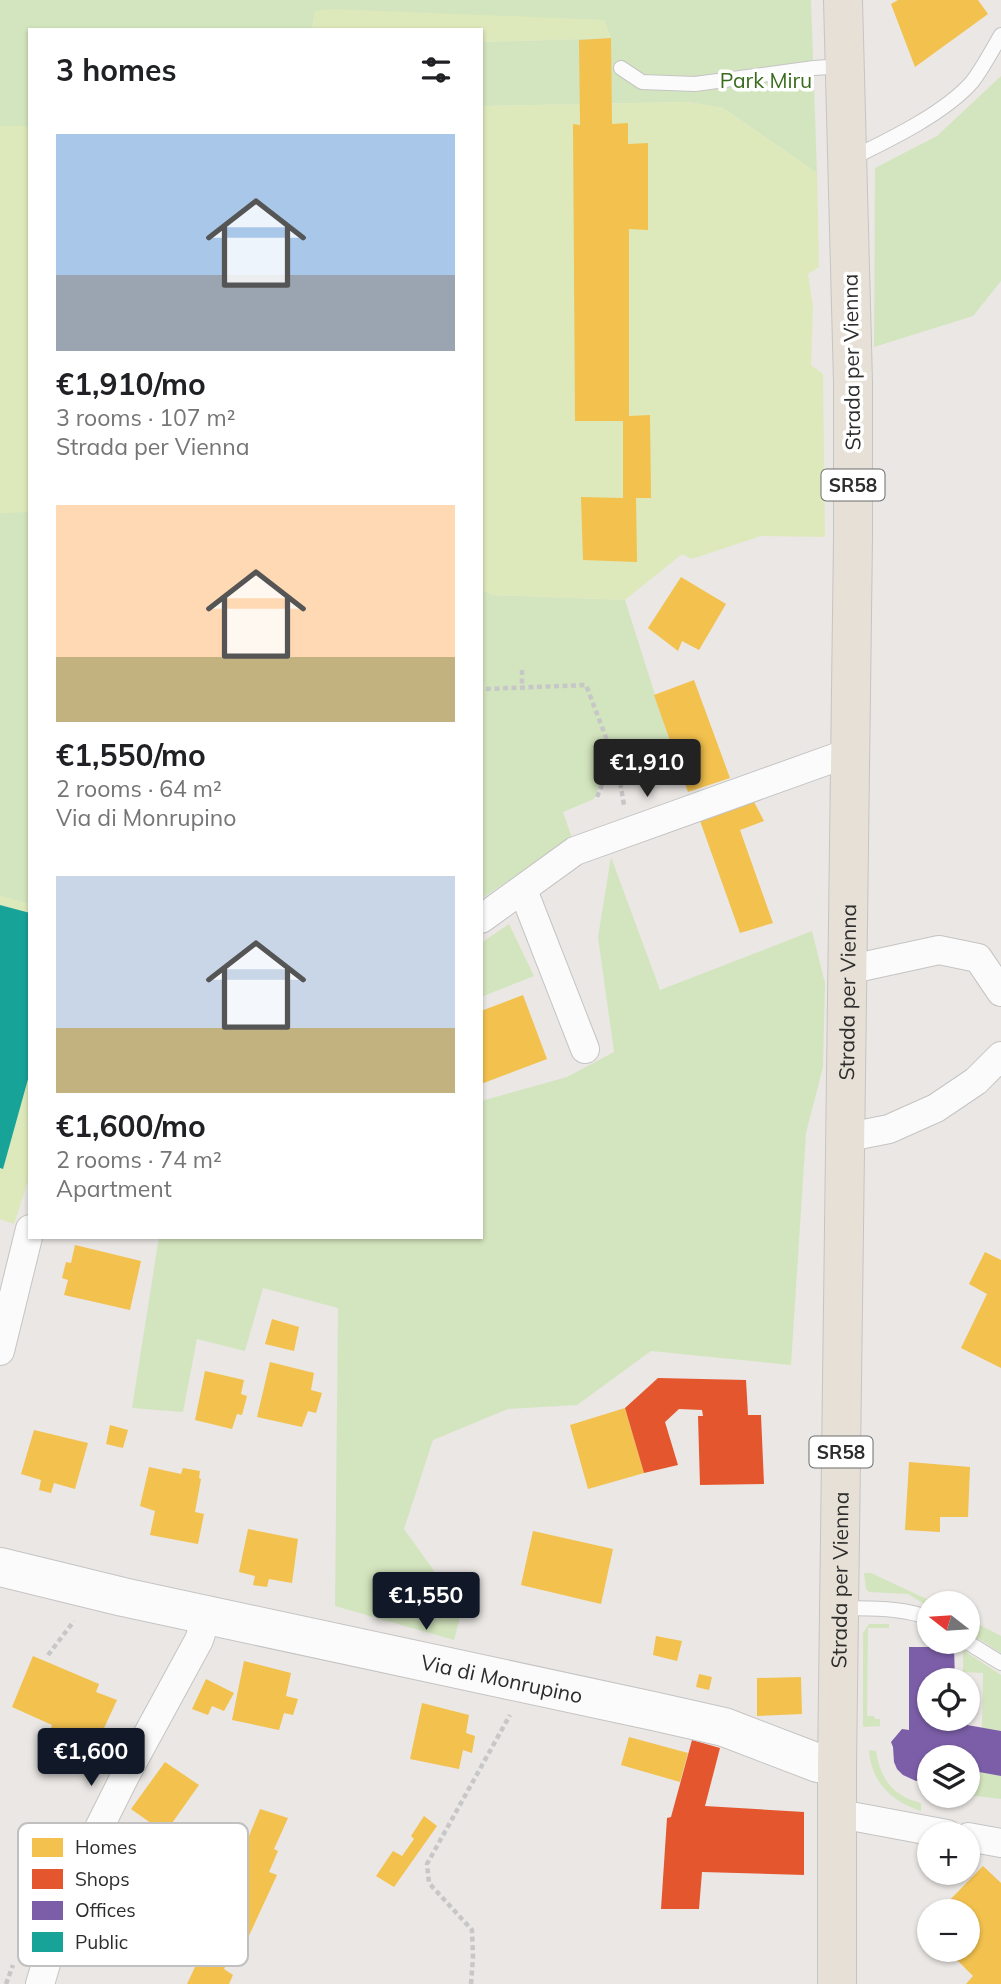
<!DOCTYPE html>
<html lang="en">
<head>
<meta charset="utf-8">
<style>
	body { margin:0; font-family:Mulish,sans-serif; background:#f6f6f6; color:#202124; height:100vh; display:flex; flex-direction:column; font-size:26px; white-space:nowrap }
	* { box-sizing:border-box; margin:0 }
	p { font-size:23px; color:#757577 }
	.icon { flex:none; width:38px; height:38px; fill:none; stroke:currentColor; stroke-width:2; stroke-linecap:round; stroke-linejoin:round }
	.map { position:relative; flex:1; overflow:hidden }
	.side { position:absolute; left:28px; top:28px; width:455px; height:1211px; display:flex; flex-direction:column; background:#fff; border-radius:0px; box-shadow:0 2px 5px #0004 }
	.side>* { flex:none }
	.needle { width:46px; rotate:287deg }
	.fabs { position:absolute; left:917px; top:1591px; display:grid; gap:14px }
	.fabs a { display:grid; place-items:center; width:63px; height:63px; border-radius:50%; background:#fff; box-shadow:0 2px 5px #0004; font-size:35px }
	.price { position:absolute; translate:-50% -60px; padding:0 16px; border-radius:7px; background:#111827; color:#fff; font-size:23px; line-height:46px; filter:drop-shadow(0 2px 4px #0008) }
	.price::after { content:''; position:absolute; left:50%; top:42px; width:21px; height:16px; margin-left:-10px; background:inherit; clip-path:polygon(0 0,100% 0,50% 100%) }
	.price.selected { background:#222; color:#fff }
	ul { padding:0; list-style:none }
	li { display:grid; align-content:center; gap:14px; height:371px; padding:0 28px }
	li span { display:grid; place-items:center; height:217px; border-radius:0px; color:#555 }
	li>.icon { margin-inline-start:auto }
	span .icon { width:126px; height:126px; fill:#fffc; stroke-width:1 }
	li b { font-size:30px }
	h2 { display:flex; justify-content:space-between; align-items:center; height:84px; padding:0 28px; font-size:30px }
	.map>svg:first-child { display:block }
	.green { fill:#d3e5be }
	.pitch { fill:#dee9bb }
	.homes { fill:#f2c14e }
	.shops { fill:#e4572e }
	.offices { fill:#7b5ea7 }
	.public { fill:#17a398 }
	.lines { fill:none; stroke-linecap:round; stroke-linejoin:round }
	.lane-casing { stroke:#c5c4c4; stroke-width:16 }
	.street-casing { stroke:#c5c4c4; stroke-width:30 }
	.secondary-casing { stroke:#c5c4c4; stroke-width:40 }
	.primary-casing { stroke:#c6c4c3; stroke-width:40 }
	.path { stroke:#c7c7c7; stroke-width:4.5; stroke-dasharray:5 3.5; stroke-linecap:butt }
	.lane { stroke:#fcfbfb; stroke-width:14 }
	.street { stroke:#fcfbfb; stroke-width:28 }
	.secondary { stroke:#fcfbfb; stroke-width:38 }
	.primary { stroke:#e7e0d6; stroke-width:38 }
	.labels { text-anchor:middle; dominant-baseline:central; stroke-width:7; stroke-linejoin:round; paint-order:stroke }
	.shield { fill:#fff; stroke:#6c6c6c; stroke-width:2 }
	.shield-label { font-size:19px; font-weight:bold; fill:#2d2d2d }
	.park-label { font-size:21px; fill:#386c1c; stroke:#fff }
	.street-label { font-size:21px; fill:#2d2d2d; stroke:#fff }
	.key { fill:#fff; stroke:#c0c0c0; stroke-width:2 }
	.key-label { font-size:19px; fill:#2d2d2d }
</style>
</head>
<body>
<div class="map">
<svg width="1001" height="1984" viewBox="0 0 1001 1984">
	<rect width="100%" height="100%" fill="#eae7e4"/>
	<path class="green" d="M0,0H811L817,173L723,108L688,102L481,106V42L611,38L603,20L315,11L312,30H30V904L0,896Z
		M1001,76V281L973,316L874,347L875,168L937,136Z
		M481,589L492,595L625,600L672,748L603,775L594,799L563,812L572,838L481,899Z
		M611,857L660,990L812,931L825,983L823,1067L806,1133L791,1365L651,1351L577,1405L508,1409L433,1440L404,1529L462,1610L454,1640L335,1606L338,1308L263,1288L245,1351L197,1339L183,1412L132,1408L159,1237H481V1101L567,1077L614,1052L598,937Z
		M509,924L534,976L481,997V943Z
		M864,1573H871L935,1603H929V1607L908,1594L869,1592L866,1589Z
		M968,1619L1001,1636V1653L968,1632Z
		M869,1624H889V1628H868L867,1716H874L875,1719H880V1726L863,1727V1633Z
		M963,1650L1001,1675V1731L982,1728L983,1673L963,1672Z
		M869,1750L876,1751C880,1779 894,1797 921,1803V1811C892,1802 871,1782 869,1750Z
		M968,1770L1001,1776V1799L968,1795Z"/>
	<path class="pitch" d="M333,9L604,20L611,38L481,42V30H312L315,11Z
		M688,102L723,108L817,173L819,267L808,274L813,307L811,365L823,374L825,537L761,536L692,559L682,554L625,600L492,595L481,589V106Z
		M0,126H30V512L0,513Z
		M0,896L30,904V1175L14,1224L0,1219Z"/>
	<path class="homes" d="M898,0H978L988,14L915,67L891,4Z
		M611,38L612,124L628,123V144L648,143V230L629,229V416L650,415L651,498H636L637,562L583,560L581,497L623,498V421H575L573,124L580,125L579,40Z
		M681,577L726,604L699,650L682,641L678,651L648,628Z
		M694,680L730,778L688,792L654,695Z
		M753,800L764,821L740,830L773,923L740,933L699,818Z
		M523,995L547,1059L481,1084V1011Z
		M75,1245L141,1261L130,1310L64,1295L68,1280L62,1278L66,1262L71,1263Z
		M985,1252L1001,1260V1368L961,1348L987,1294L969,1284Z
		M272,1319L299,1327L294,1351L265,1344Z
		M270,1362L314,1373L311,1390L322,1393L316,1413L308,1411L302,1427L257,1417Z
		M205,1371L244,1380L241,1394L247,1396L242,1415L237,1414L232,1429L195,1420Z
		M625,1408L644,1473L588,1489L570,1425Z
		M110,1425L128,1430L123,1448L106,1444Z
		M34,1430L88,1443L75,1489L54,1483L51,1493L39,1490L41,1480L21,1474Z
		M909,1462L970,1467L968,1517H940V1532L905,1530Z
		M149,1467L181,1474L183,1468L200,1471L199,1478L201,1479L195,1512L204,1514L198,1544L150,1535L155,1511L140,1506Z
		M248,1529L298,1539L292,1583L269,1579L267,1587L253,1585L255,1576L239,1572Z
		M533,1531L613,1549L601,1604L521,1585Z
		M656,1636L682,1641L677,1661L653,1655Z
		M33,1656L99,1684L96,1692L117,1700L94,1750L50,1732L52,1725L12,1707Z
		M244,1661L291,1673L286,1696L298,1699L293,1715L284,1713L279,1730L232,1720Z
		M699,1674L712,1677L709,1690L696,1687Z
		M801,1677L802,1714L757,1716V1678Z
		M206,1679L234,1693L224,1711L212,1706L208,1715L192,1709Z
		M422,1703L469,1715L466,1733L475,1736L472,1753L463,1750L459,1769L410,1759Z
		M629,1737L688,1753L680,1782L621,1765Z
		M165,1762L199,1785L165,1833L131,1809Z
		M260,1809L288,1818L274,1849L278,1851L269,1872L277,1875L247,1940L241,1936L224,1969L233,1975L229,1984H187L195,1967L189,1965L213,1915L216,1917L238,1866L234,1864L249,1836Z
		M424,1816L437,1826L394,1887L376,1876L393,1851L402,1856L414,1839L411,1836Z
		M983,1866L1001,1883V1984H966L973,1976L951,1954L956,1950H968V1937L973,1932L968,1927V1911H952L945,1905Z"/>
	<path class="shops" d="M658,1378L746,1380L748,1415H761L764,1484L700,1485L698,1416H703L702,1410L679,1409L665,1422L678,1465L644,1473L625,1408Z
		M692,1740L720,1748L705,1806L804,1812V1875L702,1872L699,1909H661L667,1818L671,1817Z"/>
	<path class="offices" d="M909,1647H954L955,1680H929V1718H960L967,1725L1001,1731V1776L968,1770V1757H929V1779L923,1784L920,1780L916,1781L903,1775L897,1769L894,1762L893,1747L891,1742L902,1729L909,1730Z"/>
	<path class="public" d="M0,905L30,913V1072L3,1169L0,1168Z"/>
	<g class="lines">
		<g class="lane-casing">
			<path id="lane" d="M621,68L642,82L695,84L814,68L843,66
				M852,158C889,140 945,113 972,82C983,68 992,50 1001,35
				M840,1608C870,1609 902,1607 929,1618
				M967,1642L1001,1663"/>
		</g>
		<g class="street-casing">
			<path id="street" d="M523,890L585,1049
				M481,919L575,851L851,752
				M847,970L939,950L978,958L1001,992
				M844,1138L889,1129L936,1108L976,1081L1001,1056
				M0,1351L30,1229
				M837,1817H856L947,1834
				M968,1837L1001,1843
				M40,1984L54,1937L74,1891L91,1844L125,1776L199,1640L207,1615"/>
		</g>
		<g class="secondary-casing">
			<g id="secondary">
				<path id="s1" d="M0,1567L123,1597L653,1711L724,1727L818,1763L837,1766"/>
			</g>
		</g>
		<g class="primary-casing">
			<g id="primary">
				<path id="s2" d="M837,1984V1766L853,538V382L843,0"/>
			</g>
		</g>
		<path class="path" d="M522,670V687
			M486,689L586,685L618,769L624,805
			M597,797L605,777L672,752
			M48,1655L74,1621
			M6,1984L13,1965
			M471,1984L473,1957L472,1930L429,1883L427,1864L510,1715"/>
		<use href="#lane" class="lane"/>
		<use href="#street" class="street"/>
		<use href="#secondary" class="secondary"/>
		<use href="#primary" class="primary"/>
	</g>
	<g class="labels">
		<g class="shield">
			<rect x="821.5" y="469.5" width="63" height="31" rx="5"/>
			<rect x="809.5" y="1436.5" width="63" height="31" rx="5"/>
		</g>
		<g class="shield-label">
			<text x="853" y="485">SR58</text>
			<text x="841" y="1452">SR58</text>
		</g>
		<g class="park-label">
			<text x="766" y="80">Park Miru</text>
		</g>
		<g class="street-label">
			<text transform="translate(851 362) rotate(-91)">Strada per Vienna</text>
			<text stroke="none"><textPath href="#s2" startOffset="992">Strada per Vienna</textPath></text>
			<text stroke="none"><textPath href="#s2" startOffset="404">Strada per Vienna</textPath></text>
			<text stroke="none"><textPath href="#s1" startOffset="514">Via di Monrupino</textPath></text>
		</g>
	</g>
	<rect x="18" y="1823" width="230" height="143" rx="10" class="key"/>
	<rect x="32" y="1838" width="31" height="19" fill="#f2c14e"/>
	<rect x="32" y="1869" width="31" height="20" fill="#e4572e"/>
	<rect x="32" y="1901" width="31" height="19" fill="#7b5ea7"/>
	<rect x="32" y="1932" width="31" height="20" fill="#17a398"/>
	<g class="key-label">
		<text x="75" y="1854">Homes</text>
		<text x="75" y="1886">Shops</text>
		<text x="75" y="1917">Offices</text>
		<text x="75" y="1949">Public</text>
	</g>
</svg>
<div class="fabs">
<a><svg class="needle" viewBox="-14 -14 28 28"><path d="M0-13l5 13h-10z" fill="#e53935"/><path d="M0 13l5-13h-10z" fill="#757577"/></svg></a>
<a><svg class="icon" aria-label="locate" viewBox="0 0 24 24"><circle cx="12" cy="12" r="6"/><path d="M12 2v4M12 18v4M2 12h4M18 12h4"/></svg></a>
<a><svg class="icon" aria-label="layers" viewBox="0 0 24 24"><path d="M12 4l9 5-9 5-9-5zM3 14l9 5 9-5"/></svg></a>
<a>+</a>
<a>−</a>
</div>
<b class="price selected" style="left:647px;top:799px">€1,910</b>
<b class="price" style="left:426px;top:1632px">€1,550</b>
<b class="price" style="left:91px;top:1788px">€1,600</b>
<section class="side">
<h2>3 homes<svg class="icon" aria-label="filters" viewBox="0 0 24 24"><path d="M4 7h16M4 17h16"/><circle cx="9" cy="7" r="2"/><circle cx="15" cy="17" r="2"/></svg></h2>
<ul>
<li><span style="background:linear-gradient(#a9c7e8 65%,#9aa5b1 0)"><svg class="icon" aria-label="home" viewBox="0 0 24 24"><path d="M3 11l9-7 9 7M6 9v11h12V9"/></svg></span><div><b>€1,910/mo</b><p>3 rooms · 107 m²</p><p>Strada per Vienna</p></div></li>
<li><span style="background:linear-gradient(#ffd9b3 70%,#c2b280 0)"><svg class="icon" aria-label="home" viewBox="0 0 24 24"><path d="M3 11l9-7 9 7M6 9v11h12V9"/></svg></span><div><b>€1,550/mo</b><p>2 rooms · 64 m²</p><p>Via di Monrupino</p></div></li>
<li><span style="background:linear-gradient(#c9d6e8 70%,#c2b280 0)"><svg class="icon" aria-label="home" viewBox="0 0 24 24"><path d="M3 11l9-7 9 7M6 9v11h12V9"/></svg></span><div><b>€1,600/mo</b><p>2 rooms · 74 m²</p><p>Apartment</p></div></li>
</ul>
</section>
</div>
</body>
</html>
